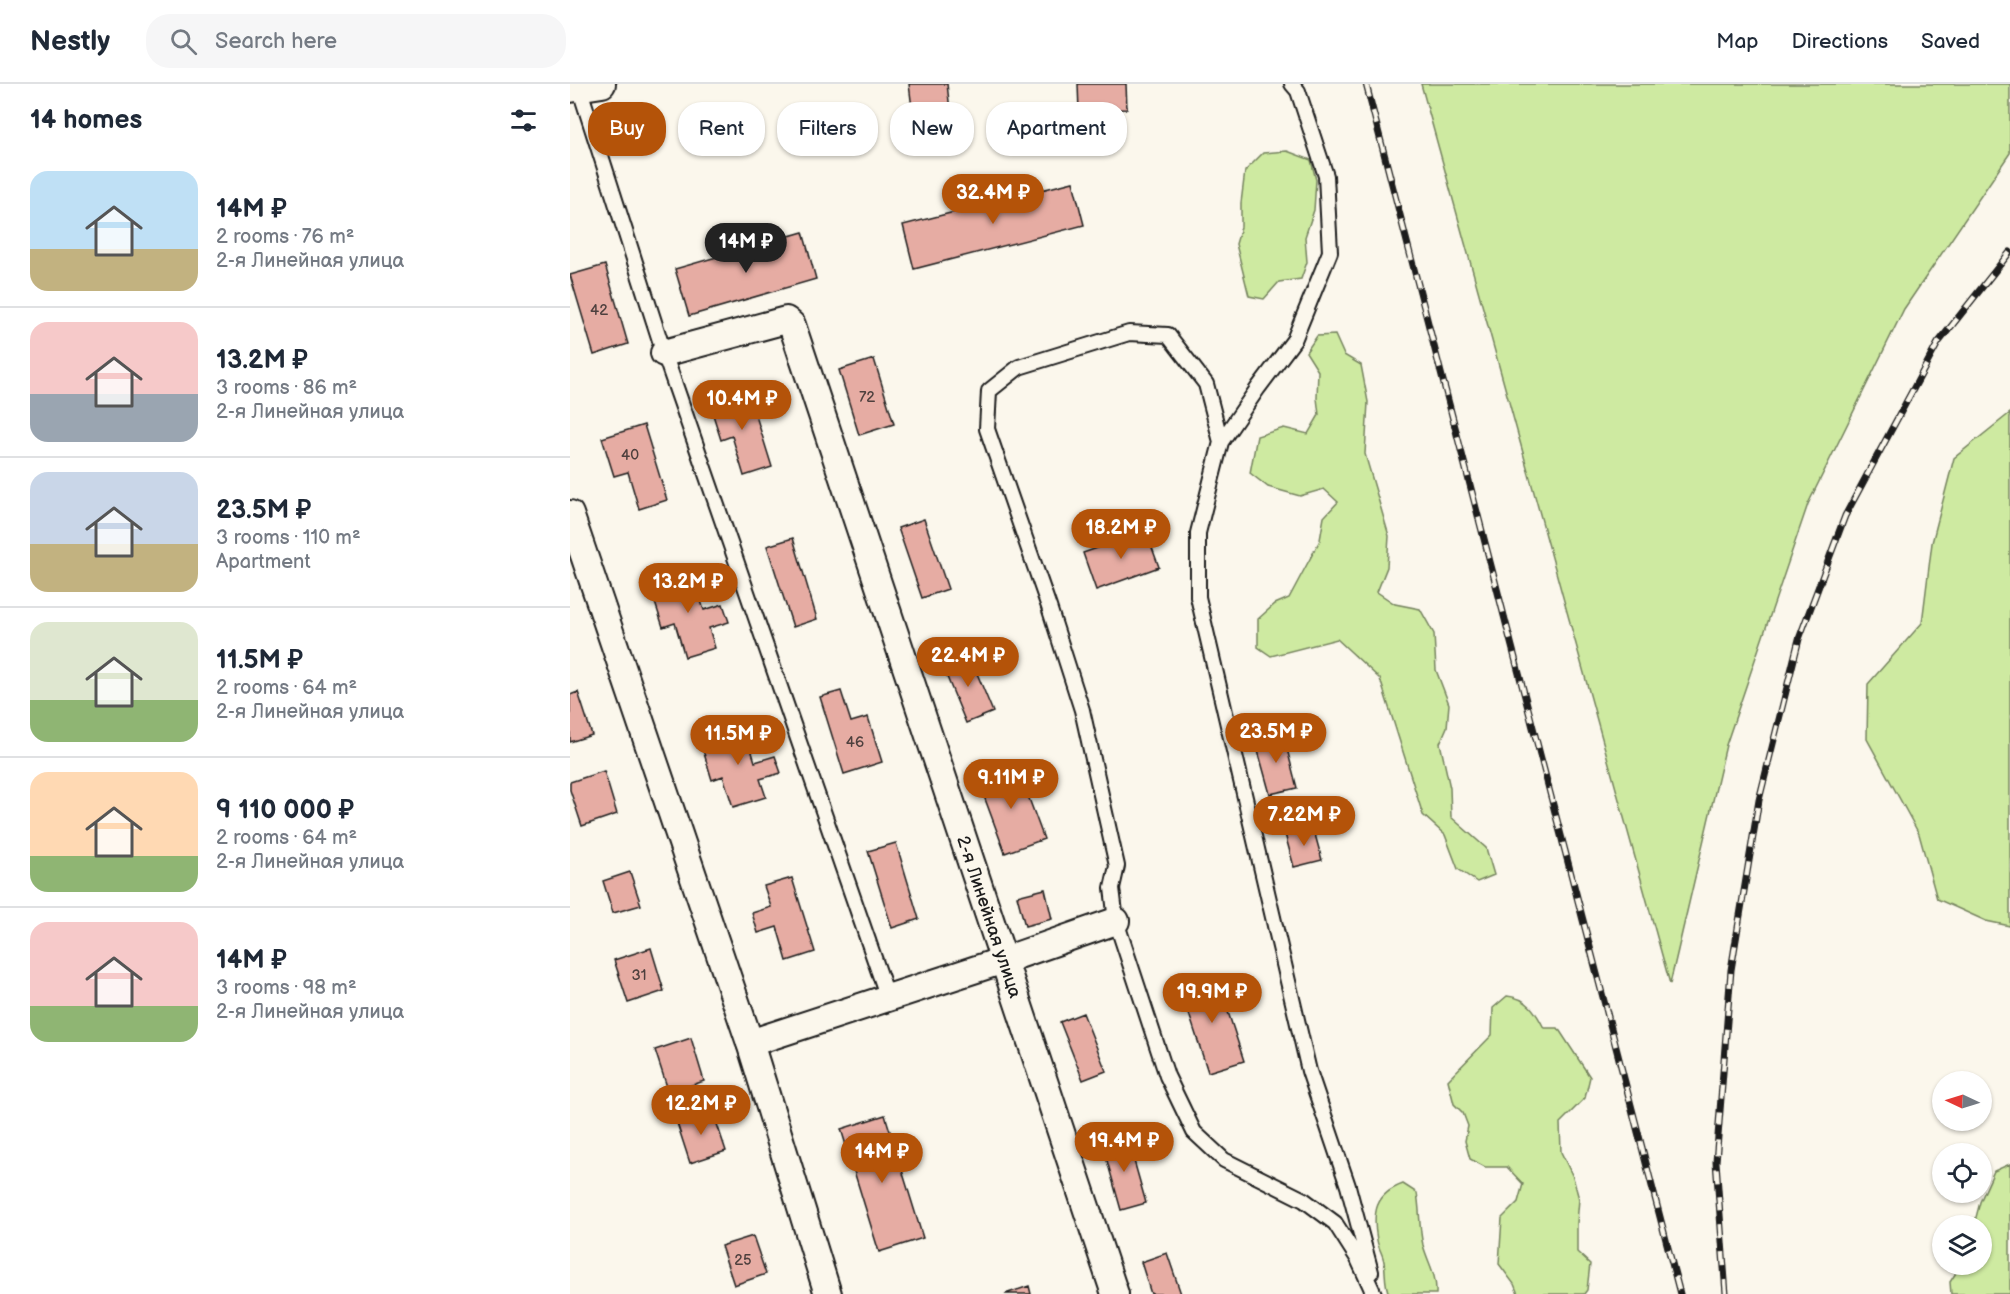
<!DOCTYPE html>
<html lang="en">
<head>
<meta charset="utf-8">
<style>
	body { margin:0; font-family:"Balsamiq Sans",sans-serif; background:#f6f6f7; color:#1f2937; height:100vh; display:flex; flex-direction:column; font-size:22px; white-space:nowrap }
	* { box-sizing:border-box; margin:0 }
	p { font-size:20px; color:#747a83 }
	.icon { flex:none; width:33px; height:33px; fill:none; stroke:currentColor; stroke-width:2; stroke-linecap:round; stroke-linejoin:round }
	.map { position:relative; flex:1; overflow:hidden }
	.drawer { display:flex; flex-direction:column; background:#fff; width:570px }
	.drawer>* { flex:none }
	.banner { position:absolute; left:18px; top:18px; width:570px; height:54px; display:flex; gap:12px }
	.needle { width:39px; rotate:274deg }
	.tools { position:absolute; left:1362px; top:987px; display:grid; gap:12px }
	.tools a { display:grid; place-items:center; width:60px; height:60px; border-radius:50%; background:#fff; box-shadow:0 2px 4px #0004; font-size:30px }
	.price { position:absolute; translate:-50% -51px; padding:0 14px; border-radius:21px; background:#b45309; color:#fff; font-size:20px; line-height:39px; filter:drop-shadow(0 2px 3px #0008) }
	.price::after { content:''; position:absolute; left:50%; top:36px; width:18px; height:14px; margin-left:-9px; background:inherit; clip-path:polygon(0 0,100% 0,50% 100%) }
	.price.current { background:#222; color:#fff }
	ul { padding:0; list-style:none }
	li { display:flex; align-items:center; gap:18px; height:150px; padding:0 30px }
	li+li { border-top:2px solid #e0e1e3 }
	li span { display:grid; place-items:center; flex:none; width:168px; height:120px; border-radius:18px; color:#555 }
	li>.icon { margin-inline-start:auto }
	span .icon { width:72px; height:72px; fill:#fffc; stroke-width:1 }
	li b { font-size:26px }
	h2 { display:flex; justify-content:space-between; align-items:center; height:72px; padding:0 30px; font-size:26px }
	.tag { padding:0 21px; border-radius:24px; background:#fff; box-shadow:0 2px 4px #0004; font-size:21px; line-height:54px }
	.tag.current { background:#b45309; color:#fff }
	header { display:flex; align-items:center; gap:36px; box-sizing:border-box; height:84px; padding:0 30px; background:#fff; border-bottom:2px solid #e0e1e3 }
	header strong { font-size:28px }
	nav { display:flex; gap:33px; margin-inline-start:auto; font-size:21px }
	.search { width:420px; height:54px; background:#f6f6f7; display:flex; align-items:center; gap:15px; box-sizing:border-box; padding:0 21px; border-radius:24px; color:#747a83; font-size:22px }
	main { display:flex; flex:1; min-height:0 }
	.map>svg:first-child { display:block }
	.green { fill:#ceeaa1; stroke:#75835e; stroke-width:1.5 }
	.building { fill:#e6aca3; stroke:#1c1c1c; stroke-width:1.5 }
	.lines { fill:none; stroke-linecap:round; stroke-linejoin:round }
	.service-casing { stroke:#1c1c1c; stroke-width:18 }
	.minor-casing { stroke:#1c1c1c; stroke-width:30 }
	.service { stroke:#fbf7ec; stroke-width:14 }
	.minor { stroke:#fbf7ec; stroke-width:26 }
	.rail-casing { stroke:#1c1c1c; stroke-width:7 }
	.rail { stroke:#fbf7ec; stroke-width:4.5; stroke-dasharray:14; stroke-linecap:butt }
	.labels { text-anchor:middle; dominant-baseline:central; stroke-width:6; stroke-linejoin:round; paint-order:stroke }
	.number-label { font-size:15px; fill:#4e403e }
	.street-label { font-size:18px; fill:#1c1c1c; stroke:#fbf7ec }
</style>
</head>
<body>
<header>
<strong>Nestly</strong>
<div class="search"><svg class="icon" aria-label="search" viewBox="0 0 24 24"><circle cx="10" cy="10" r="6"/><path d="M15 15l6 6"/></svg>Search here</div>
<nav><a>Map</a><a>Directions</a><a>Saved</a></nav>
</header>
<main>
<section class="drawer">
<h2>14 homes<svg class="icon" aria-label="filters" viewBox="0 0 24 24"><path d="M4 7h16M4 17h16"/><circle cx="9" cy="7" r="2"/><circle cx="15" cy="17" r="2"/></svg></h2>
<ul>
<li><span style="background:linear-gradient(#bfe0f5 65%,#c2b280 0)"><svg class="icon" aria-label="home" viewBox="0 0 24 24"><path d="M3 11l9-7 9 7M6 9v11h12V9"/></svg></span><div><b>14M ₽</b><p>2 rooms · 76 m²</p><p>2-я Линейная улица</p></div></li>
<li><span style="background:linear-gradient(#f6c9c9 60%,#9aa5b1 0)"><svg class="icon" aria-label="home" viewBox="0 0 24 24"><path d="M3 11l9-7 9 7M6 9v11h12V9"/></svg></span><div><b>13.2M ₽</b><p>3 rooms · 86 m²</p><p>2-я Линейная улица</p></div></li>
<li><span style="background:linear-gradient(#c9d6e8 60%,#c2b280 0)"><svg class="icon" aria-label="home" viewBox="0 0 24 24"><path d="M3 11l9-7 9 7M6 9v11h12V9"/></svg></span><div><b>23.5M ₽</b><p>3 rooms · 110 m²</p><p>Apartment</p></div></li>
<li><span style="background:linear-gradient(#dfe7d0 65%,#8fb573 0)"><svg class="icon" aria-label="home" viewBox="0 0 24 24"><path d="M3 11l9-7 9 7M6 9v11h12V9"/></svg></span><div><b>11.5M ₽</b><p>2 rooms · 64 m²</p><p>2-я Линейная улица</p></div></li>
<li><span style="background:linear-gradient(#ffd9b3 70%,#8fb573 0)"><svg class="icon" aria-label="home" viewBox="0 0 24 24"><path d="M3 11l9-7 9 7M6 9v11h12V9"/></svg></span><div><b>9 110 000 ₽</b><p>2 rooms · 64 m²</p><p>2-я Линейная улица</p></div></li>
<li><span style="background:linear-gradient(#f6c9c9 70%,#8fb573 0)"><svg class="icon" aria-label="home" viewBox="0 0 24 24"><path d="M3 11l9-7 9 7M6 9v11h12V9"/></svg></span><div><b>14M ₽</b><p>3 rooms · 98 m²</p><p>2-я Линейная улица</p></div></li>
</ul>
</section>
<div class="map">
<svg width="1440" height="1210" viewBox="0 0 1440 1210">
	<rect width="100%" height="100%" fill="#fbf7ec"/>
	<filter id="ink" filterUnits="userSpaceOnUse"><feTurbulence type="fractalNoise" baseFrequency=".0167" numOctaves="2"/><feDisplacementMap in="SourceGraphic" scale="12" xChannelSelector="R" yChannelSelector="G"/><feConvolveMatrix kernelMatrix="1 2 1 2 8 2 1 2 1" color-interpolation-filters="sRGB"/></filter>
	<g filter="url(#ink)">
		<path class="green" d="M851,0H1440V69L1334,225L1238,420L1156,661L1100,900Z
			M717,67L741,76L746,96L744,126L735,153L737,178L731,195L709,198L694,215L679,212L666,160L671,143V119L675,87L693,69Z
			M765,251L774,271L791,281L798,318L795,370L819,452L817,483L807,508L825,520L850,525L864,550L866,586L879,620L877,643L870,659L880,704L881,733L916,764L924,791L907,798L888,785L875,751L853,731L810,595L767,555L701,572L688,563V535L705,520L719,514L750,456L754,433L768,418L754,405L730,412L698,403L680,389L687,352L714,344L738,350L749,331L747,314L748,287L736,268L747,252Z
			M1440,329V842L1416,837L1367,815L1349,750L1297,655L1298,600L1352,539L1362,459L1384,374Z
			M937,912C957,914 965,926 974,944H988L1020,993L1015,1014L990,1039L991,1068L1003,1093L1009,1115L1007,1139V1168L1020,1180L1017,1206L1014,1210H948L944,1200L929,1180L932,1134L948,1118L953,1100L937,1083H915L900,1075L895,1057L898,1042L893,1029L884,1020L878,996L922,951L923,924Z
			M1440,1080V1210H1381L1380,1198L1391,1181L1412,1180V1142L1404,1141L1410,1118L1424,1087Z
			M833,1100L847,1109C850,1126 849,1144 853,1161C858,1179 867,1191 866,1210H819C814,1200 816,1189 814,1178C813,1170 808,1164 807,1156C802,1128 805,1110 833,1100Z"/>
		<path class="building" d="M339,0H377L381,35L344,40Z
			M508,0H556L557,25L509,27Z
			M503,98L514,141L344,185L333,141Z
			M233,148L246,195L119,232L105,185Z
			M35,181L58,260L24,271L0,191Z
			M304,275L324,340L289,351L269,286Z
			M178,306L202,383L174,392L162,352L151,356L139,318Z
			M74,341L97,416L69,425L58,388L44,392L32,354Z
			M354,435L378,505L352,514L328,444Z
			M576,447L589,483L526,506L513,469Z
			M223,454L247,535L223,543L197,462Z
			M122,490L134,526L153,520L159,538L139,544L145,564L115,573L105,539L93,543L80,503Z
			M399,570L423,628L396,639L372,581Z
			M271,607L281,638L298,633L312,678L274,690L250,613Z
			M8,608L22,651L0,658V611Z
			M174,642L185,678L205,672L211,689L190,695L196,713L163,723L153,692L142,696L130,656Z
			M713,649L727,704L700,710L685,656Z
			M447,682L474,755L435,769L408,696Z
			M34,687L47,730L12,742L0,706V698Z
			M743,743L752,776L724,783L715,750Z
			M326,759L349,835L322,844L298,767Z
			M60,788L71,821L43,829L33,797Z
			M222,794L245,868L217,877L207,843L188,849L182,829L201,823L194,802Z
			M475,805L482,835L455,842L447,812Z
			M81,864L94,907L58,919L44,876Z
			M646,891L674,977L638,988L610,902Z
			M513,929L536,987L513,996L490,938Z
			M121,954L134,997L99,1009L85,966Z
			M142,1025L156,1067L120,1079L106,1036Z
			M315,1031L353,1154L309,1168L271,1045Z
			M557,1052L576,1119L551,1126L532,1059Z
			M183,1152L196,1190L164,1201L151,1162Z
			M597,1169L611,1210H581L571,1178Z
			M459,1202L461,1210H435Z"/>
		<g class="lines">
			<g class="service-casing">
				<path id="service" d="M722,0L728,7L756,92L760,168L724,256L688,304L651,358L628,449V513L739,987L778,1102L801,1188
					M9,3L94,269L318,914
					M651,358L636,300L598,251L559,249L449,283L419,307L417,345L479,523L512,626L547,782L542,804L546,837L597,992L624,1048L654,1076L734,1116L765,1139L788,1175L804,1210"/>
			</g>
			<g class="minor-casing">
				<g id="minor">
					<path d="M0,5L32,0"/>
					<path id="s1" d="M94,269L216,236L222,241L545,1210"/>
					<path d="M0,430L180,959L258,1210"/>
					<path d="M180,959L434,876L546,837"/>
				</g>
			</g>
			<use href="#service" class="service"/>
			<use href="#minor" class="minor"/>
			<g class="rail-casing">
				<path id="rail" d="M796,0L1110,1210
					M1156,1210L1146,1078L1161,886L1189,716L1229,555L1275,432L1368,259L1440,168"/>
			</g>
			<use href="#rail" class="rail"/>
		</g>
	</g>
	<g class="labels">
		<g class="number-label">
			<text x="29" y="226">42</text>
			<text x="297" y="313">72</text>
			<text x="60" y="371">40</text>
			<text x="285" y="658">46</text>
			<text x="69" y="891">31</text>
			<text x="173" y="1176">25</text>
		</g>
		<g class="street-label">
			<text stroke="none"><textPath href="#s1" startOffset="758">2-я Линейная улица</textPath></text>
		</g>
	</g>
</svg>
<div class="tools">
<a><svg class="needle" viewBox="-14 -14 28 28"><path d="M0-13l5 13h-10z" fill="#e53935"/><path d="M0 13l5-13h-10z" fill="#747a83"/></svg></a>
<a><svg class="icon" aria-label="locate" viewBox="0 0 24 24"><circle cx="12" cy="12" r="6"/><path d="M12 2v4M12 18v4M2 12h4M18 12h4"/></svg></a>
<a><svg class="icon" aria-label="layers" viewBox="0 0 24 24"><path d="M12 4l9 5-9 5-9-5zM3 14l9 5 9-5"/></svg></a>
</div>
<b class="price" style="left:423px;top:141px">32.4M ₽</b>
<b class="price current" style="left:176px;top:190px">14M ₽</b>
<b class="price" style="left:172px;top:347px">10.4M ₽</b>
<b class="price" style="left:551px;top:476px">18.2M ₽</b>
<b class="price" style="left:118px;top:530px">13.2M ₽</b>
<b class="price" style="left:398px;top:604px">22.4M ₽</b>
<b class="price" style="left:706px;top:680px">23.5M ₽</b>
<b class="price" style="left:168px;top:682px">11.5M ₽</b>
<b class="price" style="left:441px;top:726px">9.11M ₽</b>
<b class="price" style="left:734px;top:763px">7.22M ₽</b>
<b class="price" style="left:642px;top:940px">19.9M ₽</b>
<b class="price" style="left:131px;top:1052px">12.2M ₽</b>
<b class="price" style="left:554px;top:1089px">19.4M ₽</b>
<b class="price" style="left:312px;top:1100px">14M ₽</b>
<div class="banner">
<a class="tag current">Buy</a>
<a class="tag">Rent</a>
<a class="tag">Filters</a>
<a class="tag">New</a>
<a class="tag">Apartment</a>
</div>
</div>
</main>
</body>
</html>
